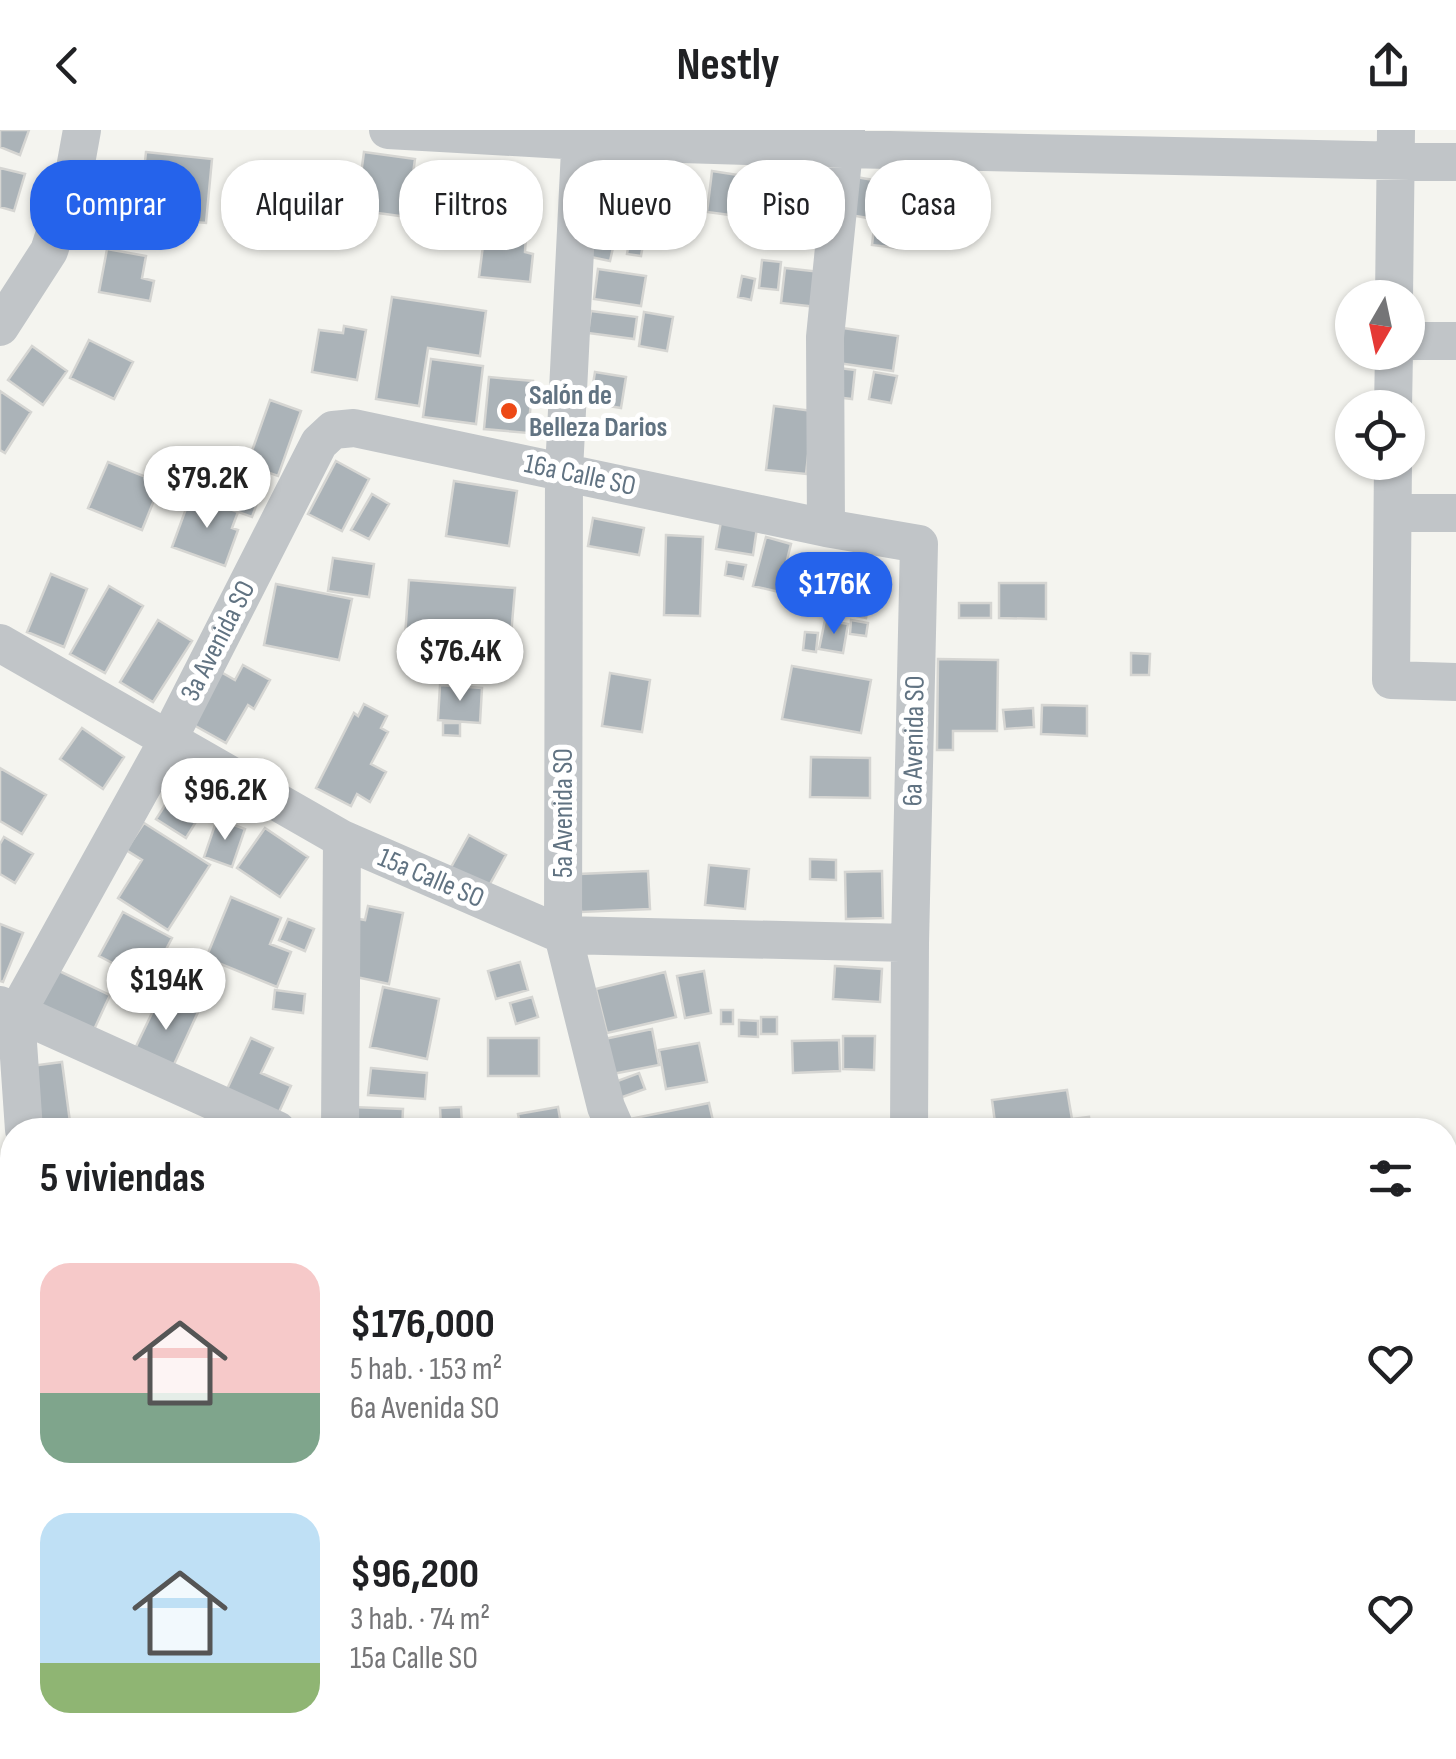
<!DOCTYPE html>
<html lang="es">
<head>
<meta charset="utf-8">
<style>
	body { margin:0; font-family:"Sofia Sans Condensed",sans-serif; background:#f6f6f6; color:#202124; height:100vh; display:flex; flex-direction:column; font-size:38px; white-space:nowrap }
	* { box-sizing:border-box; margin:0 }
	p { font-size:32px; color:#757577 }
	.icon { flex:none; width:55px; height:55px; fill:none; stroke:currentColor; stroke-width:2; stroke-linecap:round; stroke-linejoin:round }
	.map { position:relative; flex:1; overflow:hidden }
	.sheet { position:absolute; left:0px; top:988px; width:1458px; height:642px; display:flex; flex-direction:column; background:#fff; border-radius:40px 40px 0 0; box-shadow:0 2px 8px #0004 }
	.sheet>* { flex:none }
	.hud { position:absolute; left:30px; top:30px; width:1398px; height:90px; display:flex; gap:20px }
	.needle { width:65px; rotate:189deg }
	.fabs { position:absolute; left:1335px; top:150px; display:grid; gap:20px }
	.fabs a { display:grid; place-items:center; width:90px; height:90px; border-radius:50%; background:#fff; box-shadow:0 2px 8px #0004; font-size:50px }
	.price { position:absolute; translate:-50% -85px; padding:0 22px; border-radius:35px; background:#fff; color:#222; font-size:32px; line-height:65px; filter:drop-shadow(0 2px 5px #0008) }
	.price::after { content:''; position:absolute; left:50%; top:60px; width:30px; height:22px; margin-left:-15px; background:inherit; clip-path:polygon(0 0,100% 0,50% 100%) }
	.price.on { background:#2563eb; color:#fff }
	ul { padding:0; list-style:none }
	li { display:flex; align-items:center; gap:30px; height:250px; padding:0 40px }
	li span { display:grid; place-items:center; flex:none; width:280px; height:200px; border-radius:30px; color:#555 }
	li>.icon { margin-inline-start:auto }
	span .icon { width:120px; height:120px; fill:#fffc; stroke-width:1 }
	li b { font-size:42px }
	h2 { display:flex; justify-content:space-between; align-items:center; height:120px; padding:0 40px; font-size:42px }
	.pill { padding:0 35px; border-radius:40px; background:#fff; box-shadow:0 2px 8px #0004; font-size:35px; line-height:90px }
	.pill.on { background:#2563eb; color:#fff }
	header { display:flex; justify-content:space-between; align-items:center; height:130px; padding:0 40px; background:#fff; font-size:45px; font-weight:700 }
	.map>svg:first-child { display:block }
	.green { fill:#d4dbd0 }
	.building { fill:#abb3b8; stroke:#d5d5d2; stroke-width:2.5 }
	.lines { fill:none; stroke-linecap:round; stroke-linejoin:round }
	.minor { stroke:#c1c5c8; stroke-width:38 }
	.poi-dot { fill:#ed4916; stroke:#fff; stroke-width:4 }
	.labels { text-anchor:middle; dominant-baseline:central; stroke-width:10; stroke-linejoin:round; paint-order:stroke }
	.poi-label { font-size:28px; font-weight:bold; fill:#617382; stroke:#fff; text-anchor:start }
	.street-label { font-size:28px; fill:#617382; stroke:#fff }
</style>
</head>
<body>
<header><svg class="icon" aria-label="back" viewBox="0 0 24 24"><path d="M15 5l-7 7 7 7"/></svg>Nestly<svg class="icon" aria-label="share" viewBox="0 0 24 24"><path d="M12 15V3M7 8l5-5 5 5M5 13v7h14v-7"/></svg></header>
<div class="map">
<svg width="1456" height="1629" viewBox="0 0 1456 1629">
	<rect width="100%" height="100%" fill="#f4f4ef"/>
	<path class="green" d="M485,1618H1008L1010,1629H486Z"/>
	<path class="building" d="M0,0H29L20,25L0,17Z
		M146,22L212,29L206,93L162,89L160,105L137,103Z
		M364,22L415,29L407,87L356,80Z
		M0,38L25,44L14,81L0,77Z
		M712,41L751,47L745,87L707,82Z
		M756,47L778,50L773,89L750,86Z
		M856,47L903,55L897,93L850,85Z
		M783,51L827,55L825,90L780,86Z
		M588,57L640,58L639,89L588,88Z
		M80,61L133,66L129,107L77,102Z
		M744,89L779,95L776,110L741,104Z
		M874,98L899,101L897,118L872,115Z
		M485,100L526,105L525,122L533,124L530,152L479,147Z
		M591,104L615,109L610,131L586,126Z
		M630,106L644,109L641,126L627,124Z
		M107,119L146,126L142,148L154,151L150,171L99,162Z
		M762,130L781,132L778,160L759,158Z
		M785,138L821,142L817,177L781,173Z
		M598,139L646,146L641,176L594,169Z
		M742,146L755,149L751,170L738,167Z
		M392,167L486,181L480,226L428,218L419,276L376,269Z
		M591,181L637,187L634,209L588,203Z
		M644,182L673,187L667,221L639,216Z
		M344,196L366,200L357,250L312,242L319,200L343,203Z
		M843,198L898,206L893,241L838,233Z
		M89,210L133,232L114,269L70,248Z
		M32,216L67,241L43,275L8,250Z
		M431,229L483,236L476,294L423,287Z
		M839,238L855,240L852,269L835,267Z
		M595,242L626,247L621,278L590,273Z
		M874,242L897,246L891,273L869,269Z
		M489,247L533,251L528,303L484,299Z
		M0,261L31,282L5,323L0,320Z
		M270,270L301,281L278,346L247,335Z
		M774,276L813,281L806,344L766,340Z
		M336,331L369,349L342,401L308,384Z
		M108,332L161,353L142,400L88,378Z
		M222,342L263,357L252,387L211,372Z
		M454,351L517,361L509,416L446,406Z
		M372,364L389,374L369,409L351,400Z
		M191,365L238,382L232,398L238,400L225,436L172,417Z
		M593,388L644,398L639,425L588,416Z
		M721,392L757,398L753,425L716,419Z
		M666,405L703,407L700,486L664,485Z
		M766,407L791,414L779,462L753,456Z
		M333,428L374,434L369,467L328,461Z
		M830,428L877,438L866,488L820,478Z
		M727,432L746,435L743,449L725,445Z
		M51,444L87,459L64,517L27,502Z
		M409,450L515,458L509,529L404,521Z
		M999,453H1046V489L999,488Z
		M276,454L352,469L339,530L264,515Z
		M109,456L143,476L105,543L70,524Z
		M959,473H991V488H959Z
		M158,490L192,511L153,572L120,552Z
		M825,490L848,494L843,523L819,519Z
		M851,490L868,493L866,506L850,504Z
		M805,502L818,503L816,522L803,520Z
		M1131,523L1150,524L1149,545H1131Z
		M938,529L998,530L997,601H953V620H937Z
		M243,535L270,550L254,579L248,575L226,613L183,589L212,537L235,550Z
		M792,536L871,550L861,603L782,589Z
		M610,543L650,550L642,602L602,596Z
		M440,555L482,558L480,593L438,590Z
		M364,574L387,586L381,598L388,602L371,634L386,642L370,672L357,664L351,676L316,658L354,583L358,586Z
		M1042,575L1087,576V606L1041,604Z
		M1033,578L1034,597L1005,599L1003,580Z
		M443,593H460V606L443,605Z
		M82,598L124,627L103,659L60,629Z
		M811,627L870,628V668L810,667Z
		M0,638L46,665L22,704L0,691Z
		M178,655L207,674L186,708L156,689Z
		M217,689L245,699L232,737L204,727Z
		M144,693L210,735L168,800L118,768L142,730L126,720Z
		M265,698L308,727L280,767L237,738Z
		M469,705L506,725L486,761L449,741Z
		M4,707L33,724L15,753L0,744V714Z
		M810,729L836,730V750L810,749Z
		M709,735L749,739L745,779L705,775Z
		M648,741L650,779L581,782L579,744Z
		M882,741L883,788L846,789L845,742Z
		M231,767L281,788L270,814L291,822L277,857L206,828Z
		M368,776L403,783L389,854L342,844L353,788L365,790Z
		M123,782L172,808L149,852L99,826Z
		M288,789L314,799L305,821L279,810Z
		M0,794L23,803L3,852L0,851Z
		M520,832L528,860L496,869L488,841Z
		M835,836L882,839L880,872L833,869Z
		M57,840L110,865L91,906L38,880Z
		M704,841L711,883L685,888L677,846Z
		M665,842L676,887L607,903L596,859Z
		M383,857L439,869L427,929L370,917Z
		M275,860L305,864L303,883L273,879Z
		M162,862L199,880L170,943L132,925Z
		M532,867L538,887L516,894L510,873Z
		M721,880H733V894H721Z
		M761,887H777V904H761Z
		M739,890L758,891V907L739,906Z
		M652,899L659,935L602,946L595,911Z
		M843,906H875L874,940L843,939Z
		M251,908L273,918L261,943L291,956L273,995L221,972Z
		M488,908H539V946H488Z
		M839,910L840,941L793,943L792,911Z
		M699,913L707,952L666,959L659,920Z
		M62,932L70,992L32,997L23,937Z
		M371,938L427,943L425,969L368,965Z
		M639,943L645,959L617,969L612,953Z
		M1067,960L1072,989L1089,987L1091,1000H996L992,970Z
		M709,973L715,1000H632L630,989Z
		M351,977L403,979L402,1000H350Z
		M461,977L462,994L441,996L440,978Z
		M558,977L562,1000H521L518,984Z
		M0,1291L12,1373V1377L0,1379Z
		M12,1408V1463L0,1466V1411Z
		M12,1483V1539L0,1541V1485Z
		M109,1618H138L139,1629H110Z
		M158,1618H172V1629H158Z"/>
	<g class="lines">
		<path class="minor" d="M388,0L581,11L843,19L1456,32
			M581,0L564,341L563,805L606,977L616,1000
			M846,0L825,207L826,398L919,414L910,813L909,1000
			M1394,168L1396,0
			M0,197L49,121L74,44L82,0
			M1408,211H1456
			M1393,278L1394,222
			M1393,332L1391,550L1456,552
			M1393,383H1456
			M0,513L342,709L563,805L910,813
			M0,875L277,1000
			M24,1000L16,884L168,610L319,313L333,300L354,298L826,398
			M340,1000L342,709
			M1445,1046L1456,1045
			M0,1234L12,1232
			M1445,1461L1456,1460
			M0,1576L12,1574
			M86,1618L87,1629
			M415,1618L417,1629
			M1100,1618L1101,1629"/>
	</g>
	<circle class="poi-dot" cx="509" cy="281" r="10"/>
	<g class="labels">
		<g class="poi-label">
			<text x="529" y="265">Salón de<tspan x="529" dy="32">Belleza Darios</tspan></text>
		</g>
		<g class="street-label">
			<text transform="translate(580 345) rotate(12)">16a Calle SO</text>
			<text transform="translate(218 511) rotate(-63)">3a Avenida SO</text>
			<text transform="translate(914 611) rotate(-89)">6a Avenida SO</text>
			<text transform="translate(563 683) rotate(-90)">5a Avenida SO</text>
			<text transform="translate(431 748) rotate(23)">15a Calle SO</text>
		</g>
	</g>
</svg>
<div class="fabs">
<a><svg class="needle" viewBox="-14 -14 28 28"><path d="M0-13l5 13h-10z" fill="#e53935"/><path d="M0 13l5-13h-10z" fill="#757577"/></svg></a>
<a><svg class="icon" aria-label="locate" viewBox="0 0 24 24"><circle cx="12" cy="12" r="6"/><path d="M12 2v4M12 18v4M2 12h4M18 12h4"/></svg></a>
</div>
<b class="price" style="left:207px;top:401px">$79.2K</b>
<b class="price on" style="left:834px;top:507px">$176K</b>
<b class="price" style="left:460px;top:574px">$76.4K</b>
<b class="price" style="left:225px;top:713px">$96.2K</b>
<b class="price" style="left:166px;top:903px">$194K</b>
<div class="hud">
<a class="pill on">Comprar</a>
<a class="pill">Alquilar</a>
<a class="pill">Filtros</a>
<a class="pill">Nuevo</a>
<a class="pill">Piso</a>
<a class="pill">Casa</a>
</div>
<section class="sheet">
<h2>5 viviendas<svg class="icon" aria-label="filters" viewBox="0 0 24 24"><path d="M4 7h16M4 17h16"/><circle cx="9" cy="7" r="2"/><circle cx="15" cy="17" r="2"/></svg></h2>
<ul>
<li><span style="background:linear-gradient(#f6c9c9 65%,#7fa58c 0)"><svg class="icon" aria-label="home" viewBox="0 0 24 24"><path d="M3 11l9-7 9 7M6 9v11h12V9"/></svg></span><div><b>$176,000</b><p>5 hab. · 153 m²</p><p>6a Avenida SO</p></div><svg class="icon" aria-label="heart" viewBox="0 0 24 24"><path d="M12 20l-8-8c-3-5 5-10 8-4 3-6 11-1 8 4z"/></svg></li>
<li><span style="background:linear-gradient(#bfe0f5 75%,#8fb573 0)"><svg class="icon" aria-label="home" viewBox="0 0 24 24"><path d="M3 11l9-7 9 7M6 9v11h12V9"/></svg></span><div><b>$96,200</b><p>3 hab. · 74 m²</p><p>15a Calle SO</p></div><svg class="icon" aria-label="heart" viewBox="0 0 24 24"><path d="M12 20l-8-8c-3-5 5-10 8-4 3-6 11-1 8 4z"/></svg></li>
</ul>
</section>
</div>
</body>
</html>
